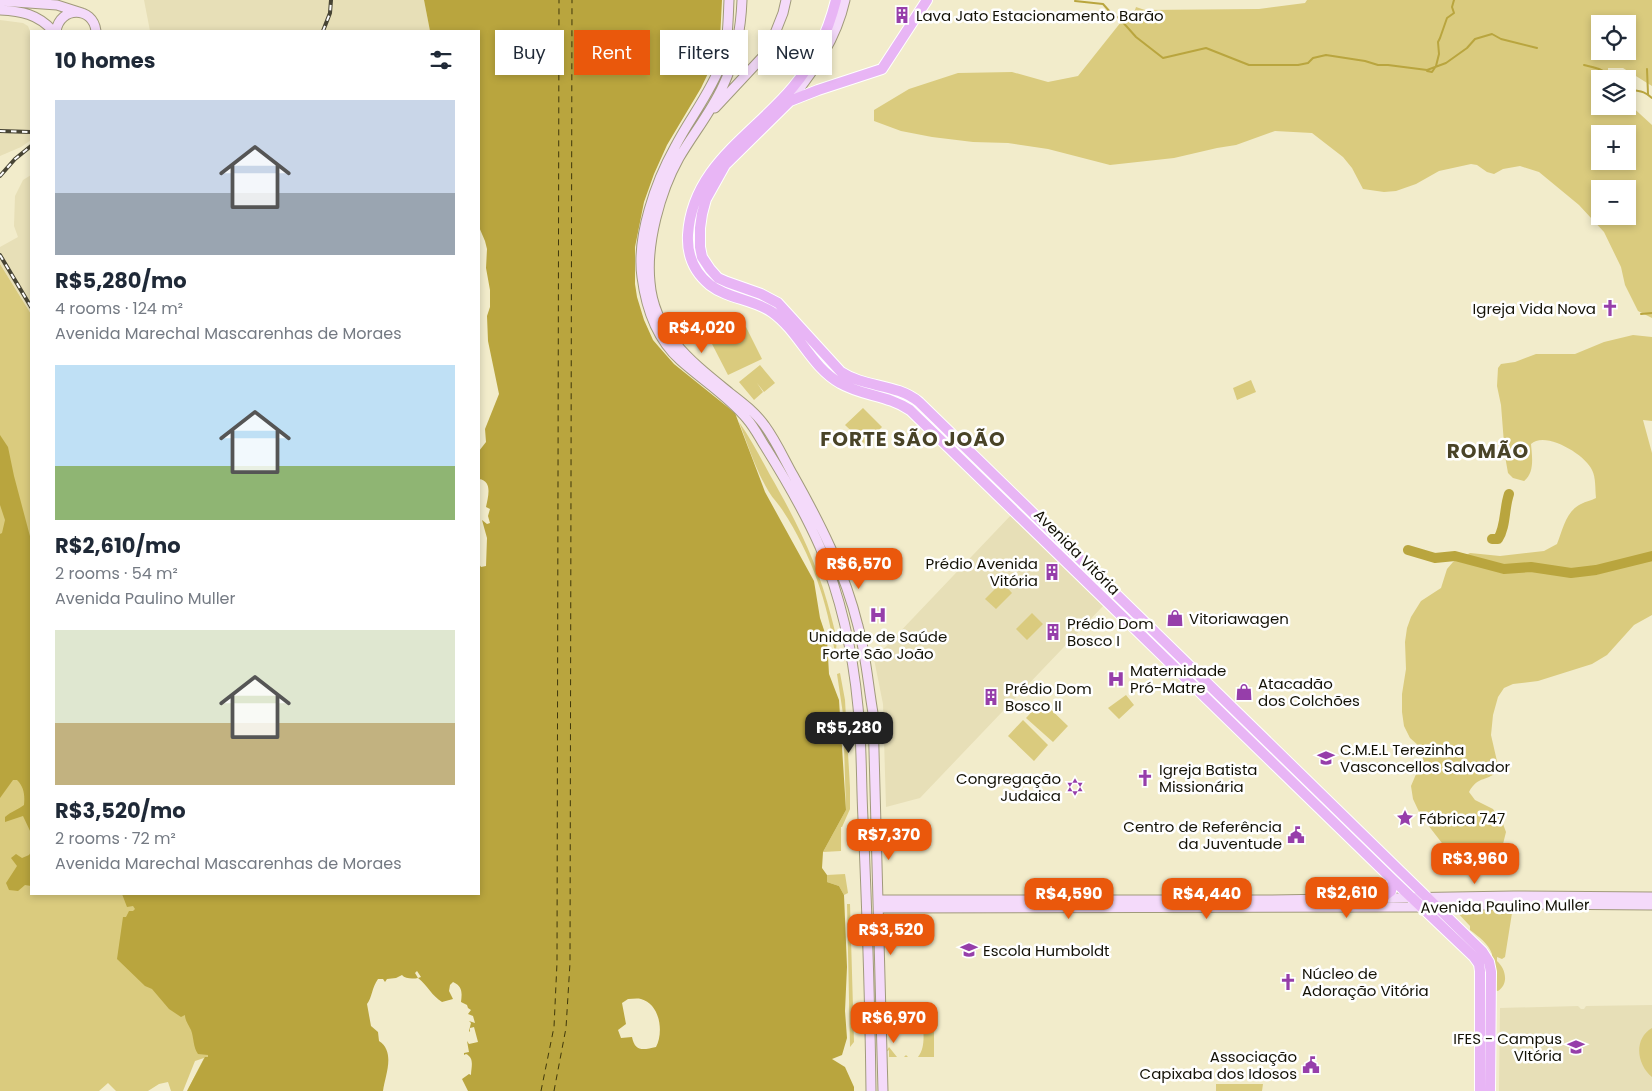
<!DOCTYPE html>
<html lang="en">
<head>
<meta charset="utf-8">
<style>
	body { margin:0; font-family:Poppins,sans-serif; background:#f2f2f3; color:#1f2937; height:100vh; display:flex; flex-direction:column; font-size:19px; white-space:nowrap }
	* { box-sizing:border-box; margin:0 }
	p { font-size:16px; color:#747a83 }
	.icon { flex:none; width:28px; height:28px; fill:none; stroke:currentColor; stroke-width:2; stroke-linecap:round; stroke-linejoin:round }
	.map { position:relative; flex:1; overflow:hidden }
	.panel { position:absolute; left:30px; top:30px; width:450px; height:865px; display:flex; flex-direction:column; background:#fff; border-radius:0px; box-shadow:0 2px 8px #0003 }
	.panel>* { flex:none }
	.top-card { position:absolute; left:495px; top:30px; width:475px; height:45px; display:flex; gap:10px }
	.buttons { position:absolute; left:1591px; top:15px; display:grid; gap:10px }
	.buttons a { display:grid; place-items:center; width:45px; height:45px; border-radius:0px; background:#fff; box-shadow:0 2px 8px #0003; font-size:25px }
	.price { position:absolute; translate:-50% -42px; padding:0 11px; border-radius:10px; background:#ea580c; color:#fff; font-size:16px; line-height:32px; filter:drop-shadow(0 1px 2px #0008) }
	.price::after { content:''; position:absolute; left:50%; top:30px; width:15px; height:11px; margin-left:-8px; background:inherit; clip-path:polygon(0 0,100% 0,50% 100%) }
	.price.selected { background:#222; color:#fff }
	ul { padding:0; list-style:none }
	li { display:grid; align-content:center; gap:10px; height:265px; padding:0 25px }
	li span { display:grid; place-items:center; height:155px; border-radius:0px; color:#555 }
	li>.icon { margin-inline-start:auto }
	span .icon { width:90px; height:90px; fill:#fffc; stroke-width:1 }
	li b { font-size:21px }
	h2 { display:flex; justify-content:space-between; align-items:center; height:60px; padding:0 25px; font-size:21px }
	.pill { padding:0 18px; border-radius:0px; background:#fff; box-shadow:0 2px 8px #0003; font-size:18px; line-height:45px }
	.pill.selected { background:#ea580c; color:#fff }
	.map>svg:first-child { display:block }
	.built { fill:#e7dfb7 }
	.green { fill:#dacb7e; fill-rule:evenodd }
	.water { fill:#b9a53e; fill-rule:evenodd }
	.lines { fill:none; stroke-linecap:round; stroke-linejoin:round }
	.stream { stroke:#b9a53e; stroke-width:2 }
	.river { stroke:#b9a53e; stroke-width:10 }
	.ferry { stroke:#40380b; stroke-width:1; stroke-dasharray:6 5; stroke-linecap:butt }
	.secondary-casing { stroke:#a09a7b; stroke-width:11 }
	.primary-casing { stroke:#fff; stroke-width:12 }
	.secondary { stroke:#f4dafa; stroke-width:9 }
	.primary { stroke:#e8b5f5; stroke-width:10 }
	.rail-casing { stroke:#474434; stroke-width:4 }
	.rail { stroke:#fff; stroke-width:2; stroke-dasharray:5.5; stroke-linecap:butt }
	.labels { text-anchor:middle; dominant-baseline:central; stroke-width:5; stroke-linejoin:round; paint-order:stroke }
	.poi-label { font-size:15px; fill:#141206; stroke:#fff; text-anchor:start }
	.street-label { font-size:15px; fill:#141206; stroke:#fff }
	.district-label { font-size:20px; font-weight:bold; letter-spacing:1px; fill:#494327; stroke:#fff }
</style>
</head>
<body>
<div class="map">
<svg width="1652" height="1091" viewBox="0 0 1652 1091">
	<rect width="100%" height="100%" fill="#f2eccb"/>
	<path class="built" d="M144,0H424L430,31H150Z
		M0,20L23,23L28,26L31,34V140L21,147L0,156Z
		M31,175V314L0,264V247L18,237L14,226L15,196L23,180Z
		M1012,514L1104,605L920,798L886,807L883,704L874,659Z
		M1652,1005V1091H1499L1500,1008L1578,1006L1581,1009H1584L1586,1006Z"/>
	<path class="green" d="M1307,0H1652V86L1623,68H1608V79H1600V106H1628V103L1652,125V318L1638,311L1625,285L1621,267L1604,232L1579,205L1539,172L1520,166L1503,169L1494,174L1487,172L1477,165L1471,164L1439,171L1416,184L1396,191L1384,192L1363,189L1352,168L1343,157L1312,133L1275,131L1236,145L1217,148L1174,158L1110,165L1048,149L1008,143L973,142L932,137L901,131L874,121V110L909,89L958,73L1012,72L1048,82L1078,76L1121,22L1135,10L1136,7L1145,10L1259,9L1305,3ZM1600,24H1628V51H1600ZM1600,134H1628V161H1600ZM1600,189H1628V216H1600Z
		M0,264L31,314V894H273L232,1028L187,1091L204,1058L195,1061L183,1091H171L168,1082L159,1084L148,1091H116L108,1083L99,1091H0Z
		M737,315L742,329L746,327L762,359L728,375L712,344L735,332L718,339L713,325Z
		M1633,335L1652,337V421L1643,420L1652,453V615L1634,625L1607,655L1592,664L1538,681L1513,684L1504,688L1498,697L1493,715L1491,735L1499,770C1488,782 1478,775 1469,792L1475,800L1493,809L1503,824L1506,832L1501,852L1495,855L1486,853L1467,856L1453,854L1445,847L1421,816L1413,799L1411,786L1423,758L1419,746L1410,738L1404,726L1402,712V694L1406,669L1405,642L1407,628L1411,617L1421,601L1441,588L1447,569L1453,562L1470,553L1500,556L1544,551L1557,544C1563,529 1566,511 1581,504C1586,501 1591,501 1596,498C1595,488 1596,478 1592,470C1586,455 1545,430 1531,444C1532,456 1535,473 1524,481L1513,478L1508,473L1505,456L1501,405L1497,386L1498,368L1501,364L1515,362L1536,354H1575L1604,342Z
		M760,365L775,383L764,392L757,383L763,392L754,400L739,382Z
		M1251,380L1256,392L1237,400L1233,388Z
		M863,408L882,427L865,444L845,425Z
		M739,422C751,439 760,457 770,475C797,522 818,564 831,616C834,628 839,642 835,654C828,602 811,554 783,511C779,504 773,499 769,492C756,471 748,445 739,422Z
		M1002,582L1012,593L996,609L985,599Z
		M1032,613L1043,624L1027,640L1016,629Z
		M840,673L845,700L850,788V809L842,827H841V851L823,852L846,810L843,714L837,674Z
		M1126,695L1134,705L1119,719L1108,708Z
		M1042,701L1068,726L1053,742L1026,718Z
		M1023,720L1048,745L1034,761L1008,736Z
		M845,874L848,893L844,895L839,886L827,882V875Z
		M847,904H850L854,1042L850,1047Z
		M1509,908L1512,913L1505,957L1502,959L1497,957V961C1506,969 1509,984 1498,991L1493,990L1492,954C1488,943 1479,937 1470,930V926L1454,909Z
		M917,1010L915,1012H938V1026L934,1029V1057H889V1050L886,1052L889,1047L897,1057H904L906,1055L908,1057H918C926,1047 923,1033 923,1021L920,1018L914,1017V1012Z
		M1652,1028V1077C1637,1065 1633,1039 1652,1028Z
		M1216,1084H1263L1262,1091H1216Z"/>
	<path class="water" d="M424,0H722L720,39L713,63L701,88L667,145L654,174L644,202L635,247V284L637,297L644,320L653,340L659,347L674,364L735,413L765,492L814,581L820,618L827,639L829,674L839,700L846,810L823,852L822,868L827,875V882L839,886L844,895L847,967L845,1011L847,1038L842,1055L832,1059L845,1067L854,1087V1091H468L462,1079L469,1074L471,1075C471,1068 475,1058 466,1054L464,1055V1053L469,1052L467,1041L469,1044L478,1042L474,1027L470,1028V1032L469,1031L471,1023L469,1021L475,1023L473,1016L468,1014L471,1010L468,1008L467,1005L461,1002C462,994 463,986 453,982L450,985L449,991L453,999L442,1002C432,996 428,986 418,978L421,977L417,971L415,973L418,978C413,979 405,979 402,975L396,978L387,979L385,982L383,979H378C372,987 372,998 367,1004L371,1026L378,1032L379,1041C396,1052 385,1076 383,1091H187L205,1057H208V1055L198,1054C193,1047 194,1038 191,1030C188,1024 185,1020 185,1015L181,1017L169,1009L152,989L145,986L117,959L123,917H126L129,911H133L135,909L133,906L127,907L122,894H479V564L481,567L486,566L487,538L482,520L487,524L490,523L488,516L490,509L486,507C488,497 493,481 479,479V451L486,442L485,429L499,394L488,341L487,316L490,307V290L486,268L487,249L485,241L479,227V31H430ZM628,999C632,999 637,998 641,999C660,1004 664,1032 656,1047C643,1050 635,1052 632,1037L621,1038L618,1030L626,1024L622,1003Z
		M0,435L8,447L14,476L31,540V833L23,816L5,822V817C12,811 17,810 24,805C25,795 24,787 17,780H13L0,798V534L2,533L5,520L0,505Z
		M31,852V886L25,885L18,891L9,890L6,883L17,866L11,858L16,854L22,858L29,855Z"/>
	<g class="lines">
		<path class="stream" d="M1075,1L1103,4L1111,13L1120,19L1136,37L1163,58L1206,48L1249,65H1298L1308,63L1313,58L1326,55L1365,61L1378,65H1388L1427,70L1446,63L1467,48L1475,39L1492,34L1501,39L1537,48
			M1584,65C1595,68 1605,69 1613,79
			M1647,69L1648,94
			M1427,71L1432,72L1436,66L1439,54L1438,42L1440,38L1447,18L1454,13L1452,7L1454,0
			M1628,88C1637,93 1641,88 1652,98
			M1641,314L1652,313"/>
		<path class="river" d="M1492,539H1498C1506,527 1504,508 1509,494
			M1408,550L1435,558L1455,556L1504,569L1531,567L1571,573L1596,570L1652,556"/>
		<path class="ferry" d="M541,1091L554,1027L557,963L559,0
			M554,1091L566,1028L570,963L572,0"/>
		<g class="secondary-casing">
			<path id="secondary" d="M729,0C728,22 728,44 721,64C710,94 689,119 675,147C656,181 636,237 642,277C646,308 657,339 680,360C702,380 728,396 747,419C755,428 760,439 766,448C786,480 805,513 820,547C841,598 853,653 858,707C862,744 861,782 863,819C867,910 870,1000 871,1091
				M742,0C741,28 735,61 723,86C711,112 693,134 679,158C660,192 646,244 650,282C654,334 693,363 730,393C743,403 756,413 765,426C776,441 784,459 793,475C820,523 845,572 858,626C866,655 868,684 873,713L883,1091
				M0,1L57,5L82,13
				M0,10C21,11 38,14 53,31
				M56,31C60,6 93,6 96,31
				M790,101C815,69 836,40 845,0
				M715,108L768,51L783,13L786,0
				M878,900H1272L1514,896L1652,897
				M879,908L1422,907L1513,904L1652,905"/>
		</g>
		<g class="primary-casing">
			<path id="primary" d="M836,0C828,32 814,62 793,87C753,135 692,166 688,235C687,255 694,272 710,285C728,299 753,299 772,312C799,331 811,367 840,383C862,396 888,395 910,410L1393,880L1474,957L1479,964L1480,971V1091
				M927,0L882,69L818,90L790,101L725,165L706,199L702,214L700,228V247L702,257L710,269L718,278L727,282L761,294L778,303L841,372C865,388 896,383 919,402L1482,951L1489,962L1491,972L1490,1091
				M1383,897L1391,891L1393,880"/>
		</g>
		<use href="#secondary" class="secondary"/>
		<use href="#primary" class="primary"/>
		<g class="rail-casing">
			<path id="rail" d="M323,31L330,13L331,0
				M0,131L31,132
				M0,176L15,159L31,146
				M0,255L31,307"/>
		</g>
		<use href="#rail" class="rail"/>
	</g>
	<defs>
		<g id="building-bare" transform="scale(1.35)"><path d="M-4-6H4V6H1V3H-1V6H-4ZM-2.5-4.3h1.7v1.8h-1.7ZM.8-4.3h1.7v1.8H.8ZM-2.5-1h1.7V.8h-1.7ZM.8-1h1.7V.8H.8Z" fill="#963eaa" stroke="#fff" stroke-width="2.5" paint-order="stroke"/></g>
		<g id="church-bare" transform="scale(1.35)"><path d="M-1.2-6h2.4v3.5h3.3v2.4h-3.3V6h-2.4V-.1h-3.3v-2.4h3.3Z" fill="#963eaa" stroke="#fff" stroke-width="2.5" paint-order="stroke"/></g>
		<g id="hospital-bare" transform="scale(1.35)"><path d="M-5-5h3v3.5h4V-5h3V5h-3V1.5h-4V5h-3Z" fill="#963eaa" stroke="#fff" stroke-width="2.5" paint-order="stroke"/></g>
		<g id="shop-bare" transform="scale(1.35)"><path d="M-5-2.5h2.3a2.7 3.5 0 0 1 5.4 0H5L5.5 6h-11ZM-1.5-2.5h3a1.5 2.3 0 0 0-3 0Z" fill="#963eaa" stroke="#fff" stroke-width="2.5" paint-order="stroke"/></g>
		<g id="school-bare" transform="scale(1.35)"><path d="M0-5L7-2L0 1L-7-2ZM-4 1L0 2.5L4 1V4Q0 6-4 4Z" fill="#963eaa" stroke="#fff" stroke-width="2.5" paint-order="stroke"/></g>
		<g id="synagogue-bare" transform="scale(1.35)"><path d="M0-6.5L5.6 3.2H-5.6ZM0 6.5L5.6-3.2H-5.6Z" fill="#963eaa" stroke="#fff" stroke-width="2.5" paint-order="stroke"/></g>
		<g id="sight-bare" transform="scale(1.35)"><path d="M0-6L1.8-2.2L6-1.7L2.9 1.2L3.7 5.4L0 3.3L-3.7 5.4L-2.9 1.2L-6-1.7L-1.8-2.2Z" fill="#963eaa" stroke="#fff" stroke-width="2.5" paint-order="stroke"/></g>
		<g id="civic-bare" transform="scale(1.35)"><path d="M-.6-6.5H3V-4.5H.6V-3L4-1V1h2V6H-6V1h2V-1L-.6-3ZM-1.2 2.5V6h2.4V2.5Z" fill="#963eaa" stroke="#fff" stroke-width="2.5" paint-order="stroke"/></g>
		<g id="university-bare" transform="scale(1.35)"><path d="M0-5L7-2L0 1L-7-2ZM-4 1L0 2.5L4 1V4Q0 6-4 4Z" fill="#963eaa" stroke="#fff" stroke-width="2.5" paint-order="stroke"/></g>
	</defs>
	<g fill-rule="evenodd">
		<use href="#building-bare" x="902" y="15"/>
		<use href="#church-bare" x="1610" y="308"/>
		<use href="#building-bare" x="1052" y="572"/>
		<use href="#hospital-bare" x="878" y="615"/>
		<use href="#shop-bare" x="1175" y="618"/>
		<use href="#building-bare" x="1053" y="632"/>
		<use href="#hospital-bare" x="1116" y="679"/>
		<use href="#shop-bare" x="1244" y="692"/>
		<use href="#building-bare" x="991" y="697"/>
		<use href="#school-bare" x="1326" y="758"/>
		<use href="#church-bare" x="1145" y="778"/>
		<use href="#synagogue-bare" x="1075" y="787"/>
		<use href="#sight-bare" x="1405" y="818"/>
		<use href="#civic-bare" x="1296" y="835"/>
		<use href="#university-bare" x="969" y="950"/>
		<use href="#church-bare" x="1288" y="982"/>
		<use href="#university-bare" x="1576" y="1047"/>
		<use href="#civic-bare" x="1311" y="1065"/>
	</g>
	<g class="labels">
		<g class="poi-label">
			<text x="916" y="15">Lava Jato Estacionamento Barão</text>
			<text x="1596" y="308" text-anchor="end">Igreja Vida Nova</text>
			<text x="1038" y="563" text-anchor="end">Prédio Avenida<tspan x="1038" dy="17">Vitória</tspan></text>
			<text x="1189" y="618">Vitoriawagen</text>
			<text x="1067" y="623">Prédio Dom<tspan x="1067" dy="17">Bosco I</tspan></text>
			<text x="878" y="636" text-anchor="middle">Unidade de Saúde<tspan x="878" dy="17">Forte São João</tspan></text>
			<text x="1130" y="670">Maternidade<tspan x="1130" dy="17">Pró-Matre</tspan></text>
			<text x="1258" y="683">Atacadão<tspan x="1258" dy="17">dos Colchões</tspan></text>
			<text x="1005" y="688">Prédio Dom<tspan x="1005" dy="17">Bosco II</tspan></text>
			<text x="1340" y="749">C.M.E.L Terezinha<tspan x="1340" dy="17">Vasconcellos Salvador</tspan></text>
			<text x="1159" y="769">Igreja Batista<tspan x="1159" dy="17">Missionária</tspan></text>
			<text x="1061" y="778" text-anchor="end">Congregação<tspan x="1061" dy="17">Judaica</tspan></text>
			<text x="1419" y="818">Fábrica 747</text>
			<text x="1282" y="826" text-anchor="end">Centro de Referência<tspan x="1282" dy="17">da Juventude</tspan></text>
			<text x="983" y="950">Escola Humboldt</text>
			<text x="1302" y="973">Núcleo de<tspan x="1302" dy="17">Adoração Vitória</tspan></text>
			<text x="1562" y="1038" text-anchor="end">IFES - Campus<tspan x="1562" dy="17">VItória</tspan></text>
			<text x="1297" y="1056" text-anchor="end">Associação<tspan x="1297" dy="17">Capixaba dos Idosos</tspan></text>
		</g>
		<g class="street-label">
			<text transform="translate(1077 552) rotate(45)">Avenida Vitória</text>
			<text transform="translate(1505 906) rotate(-1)">Avenida Paulino Muller</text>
		</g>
		<g class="district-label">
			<text x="913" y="439">FORTE SÃO JOÃO</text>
			<text x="1488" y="451">ROMÃO</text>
		</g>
	</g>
</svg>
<div class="buttons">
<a><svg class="icon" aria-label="locate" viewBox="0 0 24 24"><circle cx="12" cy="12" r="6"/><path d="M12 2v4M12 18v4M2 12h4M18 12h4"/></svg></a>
<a><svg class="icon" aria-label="layers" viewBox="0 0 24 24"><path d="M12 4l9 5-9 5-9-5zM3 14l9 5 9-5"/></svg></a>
<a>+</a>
<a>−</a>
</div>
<b class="price" style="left:702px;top:354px">R$4,020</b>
<b class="price" style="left:859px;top:590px">R$6,570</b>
<b class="price selected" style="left:849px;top:754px">R$5,280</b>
<b class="price" style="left:889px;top:861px">R$7,370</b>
<b class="price" style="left:1475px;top:885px">R$3,960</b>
<b class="price" style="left:1347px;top:919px">R$2,610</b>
<b class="price" style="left:1069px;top:920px">R$4,590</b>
<b class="price" style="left:1207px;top:920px">R$4,440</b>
<b class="price" style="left:891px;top:956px">R$3,520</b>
<b class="price" style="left:894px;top:1044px">R$6,970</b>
<div class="top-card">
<a class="pill">Buy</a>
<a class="pill selected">Rent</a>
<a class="pill">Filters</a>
<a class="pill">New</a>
</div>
<section class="panel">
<h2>10 homes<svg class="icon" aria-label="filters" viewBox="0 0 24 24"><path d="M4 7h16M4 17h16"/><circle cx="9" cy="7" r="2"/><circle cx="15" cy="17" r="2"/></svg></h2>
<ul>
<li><span style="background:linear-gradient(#c9d6e8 60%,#9aa5b1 0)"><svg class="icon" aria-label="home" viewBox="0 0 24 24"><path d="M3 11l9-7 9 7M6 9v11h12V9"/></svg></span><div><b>R$5,280/mo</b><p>4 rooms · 124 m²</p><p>Avenida Marechal Mascarenhas de Moraes</p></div></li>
<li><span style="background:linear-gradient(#bfe0f5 65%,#8fb573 0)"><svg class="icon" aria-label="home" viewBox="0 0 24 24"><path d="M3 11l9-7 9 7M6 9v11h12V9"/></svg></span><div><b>R$2,610/mo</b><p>2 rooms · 54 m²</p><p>Avenida Paulino Muller</p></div></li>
<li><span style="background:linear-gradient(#dfe7d0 60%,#c2b280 0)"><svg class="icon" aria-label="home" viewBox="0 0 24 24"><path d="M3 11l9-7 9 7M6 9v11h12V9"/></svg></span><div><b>R$3,520/mo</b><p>2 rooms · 72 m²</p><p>Avenida Marechal Mascarenhas de Moraes</p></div></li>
</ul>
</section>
</div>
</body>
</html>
